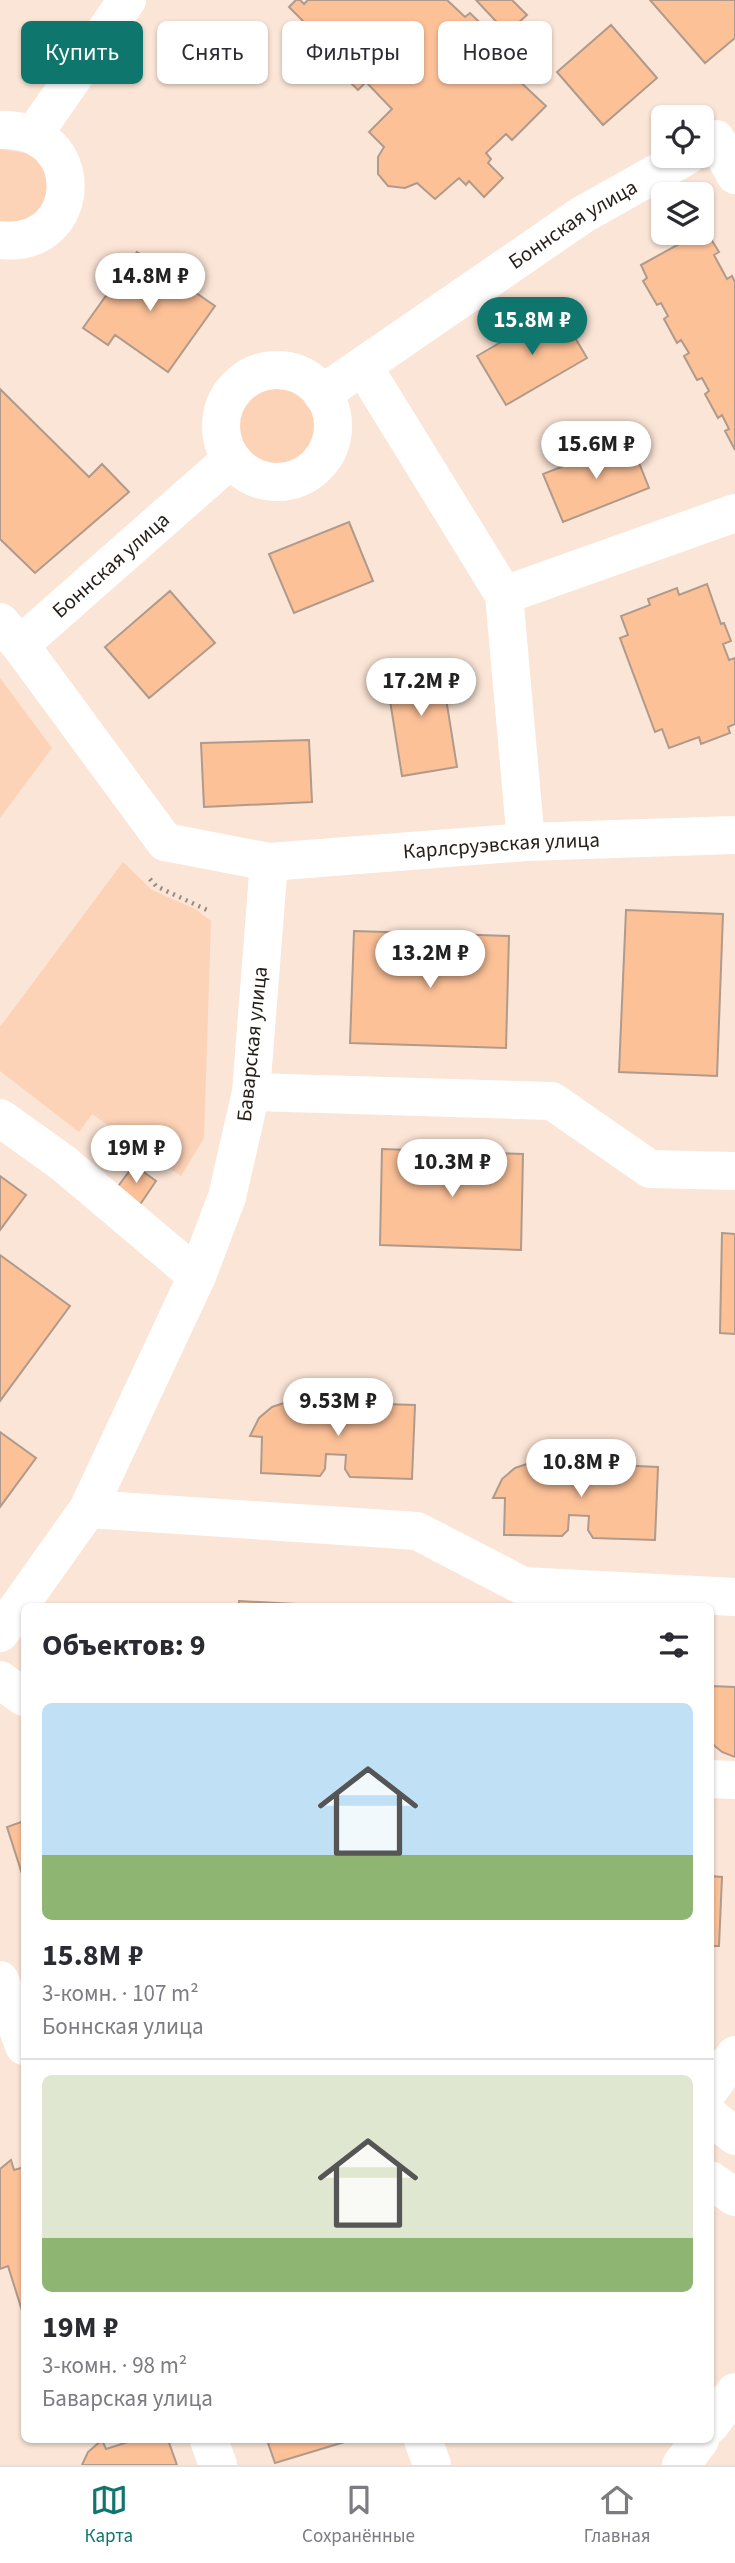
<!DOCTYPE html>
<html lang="ru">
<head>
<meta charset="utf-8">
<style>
	body { margin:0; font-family:"Source Sans 3",sans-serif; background:#f2f2f3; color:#2b2b33; height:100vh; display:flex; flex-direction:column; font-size:26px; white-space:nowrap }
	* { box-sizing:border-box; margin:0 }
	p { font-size:23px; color:#7c7c81 }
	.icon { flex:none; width:38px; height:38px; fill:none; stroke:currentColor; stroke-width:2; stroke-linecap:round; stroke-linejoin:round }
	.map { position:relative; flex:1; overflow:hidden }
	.details { position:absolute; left:21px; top:1603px; width:693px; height:840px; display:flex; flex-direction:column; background:#fff; border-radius:10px; box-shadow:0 2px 5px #0004 }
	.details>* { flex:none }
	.top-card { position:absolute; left:21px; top:21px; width:693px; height:63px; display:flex; gap:14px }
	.buttons { position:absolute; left:651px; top:105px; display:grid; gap:14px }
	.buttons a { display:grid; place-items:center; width:63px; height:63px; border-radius:10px; background:#fff; box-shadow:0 2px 5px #0004; font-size:35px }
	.price { position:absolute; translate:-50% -60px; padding:0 16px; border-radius:24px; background:#fff; color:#222; font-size:23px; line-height:46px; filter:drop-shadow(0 2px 4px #0008) }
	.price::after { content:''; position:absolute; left:50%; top:42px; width:21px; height:16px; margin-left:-10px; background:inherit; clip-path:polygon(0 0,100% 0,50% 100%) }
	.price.current { background:#0f766e; color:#fff }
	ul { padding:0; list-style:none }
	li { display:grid; align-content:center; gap:14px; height:371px; padding:0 21px }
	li+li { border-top:2px solid #e1e1e2 }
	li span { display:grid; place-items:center; height:217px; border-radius:10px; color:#555 }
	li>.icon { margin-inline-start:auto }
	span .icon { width:126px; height:126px; fill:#fffc; stroke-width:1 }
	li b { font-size:30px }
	h2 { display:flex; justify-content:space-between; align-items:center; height:84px; padding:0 21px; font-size:30px }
	.chip { padding:0 24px; border-radius:10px; background:#fff; box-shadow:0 2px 5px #0004; font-size:24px; line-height:63px }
	.chip.current { background:#0f766e; color:#fff }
	.tabs { display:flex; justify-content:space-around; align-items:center; height:98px; border-top:2px solid #e1e1e2; background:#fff; font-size:19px; color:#7c7c81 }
	.tabs a { display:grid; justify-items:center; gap:4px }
	.tabs .current { color:#0f766e }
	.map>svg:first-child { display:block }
	.green { fill:#fdd3b7 }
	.building { fill:#fdc198; stroke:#af9a8c; stroke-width:2 }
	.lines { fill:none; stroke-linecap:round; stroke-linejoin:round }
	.path { stroke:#99897f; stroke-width:4.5; stroke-dasharray:2 5; stroke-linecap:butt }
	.minor { stroke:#fff; stroke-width:38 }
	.labels { text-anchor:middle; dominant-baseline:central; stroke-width:6; stroke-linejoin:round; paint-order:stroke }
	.street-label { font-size:21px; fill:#261e19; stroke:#fff }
</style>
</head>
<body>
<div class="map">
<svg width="735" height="2465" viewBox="0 0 735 2465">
	<rect width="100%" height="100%" fill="#fbe5d6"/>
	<path class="green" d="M0,149L31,154C36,160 44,168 46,176C51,195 40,215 22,221C16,223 7,222 0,222Z
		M239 427a38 38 0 1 1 76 0a38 38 0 1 1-76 0Z
		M0,678L52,748L0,818Z
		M123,862L152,890L195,909L211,921L204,1138L181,1176L92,1114L79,1132L0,1071V1027Z"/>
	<path class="building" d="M296,0H300L304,4L308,0H447L465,17L470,13L507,49L497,60L546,106L512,140L506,134L486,153L491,159L488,163L503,178L484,197L469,181L466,185L459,178L435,199L417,183L405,188L388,186L378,174V157L384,147L369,132L392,109L366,82L358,90L342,74L349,67L289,7Z
		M476,0H512L527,15L507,33Z
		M650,0H735V38L705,63Z
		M611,25L657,78L603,125L557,72Z
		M699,233L706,242L711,239L719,252L714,255L727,279L732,276L735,282V450L725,431L729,429L722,415L718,418L705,394L709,391L702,378L697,380L684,356L689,353L681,340L677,343L664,319L668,316L661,303L657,305L643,281L647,278L641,265Z
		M137,252L215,306L168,372L115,335L108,345L83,328Z
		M558,309L587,358L506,405L477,356Z
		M0,389L89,477L102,464L129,492L35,573L0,539Z
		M630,440L649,488L563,522L543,474Z
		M349,522L373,581L294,613L269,554Z
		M707,584L721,624L724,623L731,641L723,644L729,660L735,658V724L728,727L730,733L701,744L699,737L669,748L662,729L655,732L620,638L628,635L621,616L650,605L648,599L677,588L679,595Z
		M170,591L215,643L149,698L105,647Z
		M440,661L457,767L402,776L385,669Z
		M309,740L312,802L204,807L201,743Z
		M626,910L723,914L717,1076L619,1072Z
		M354,931L509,936L506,1048L350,1043Z
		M382,1149L523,1154L521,1250L380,1245Z
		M134,1165L156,1181L139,1206L116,1189Z
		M0,1176L26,1195L0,1230Z
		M722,1233L735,1234V1334L720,1333Z
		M0,1255L70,1306L0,1401Z
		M329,1391H351V1403L415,1405L412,1479L350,1477L345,1469L346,1455L326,1454L325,1469L320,1476L261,1473L262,1437L250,1436L259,1418L272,1407L287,1402H328Z
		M0,1432L36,1458L0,1507Z
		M572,1451L594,1453V1464L658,1467L655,1540L593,1538L588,1530L589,1516L569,1515L568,1530L562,1536L504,1535L505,1498H493L502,1479L515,1468L530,1463H571Z
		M239,1601L296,1604L300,1606H239Z
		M710,1686L735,1687V1757L722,1752L710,1742Z
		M24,1821V1880L7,1827Z
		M710,1876L722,1877L719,1946H710Z
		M11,2160L14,2170L24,2167V2317L8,2266L0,2269V2169Z
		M102,2440L106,2449L134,2440H168L177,2465H82L88,2452Z
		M267,2440H351L275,2463Z"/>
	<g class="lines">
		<path class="path" d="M150,879L156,886L207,910"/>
		<g class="minor">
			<path d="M0,130C90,126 85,250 0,240"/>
			<path d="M34,134L127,0"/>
			<path d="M716,139L735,175"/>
			<path d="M363,366L504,595L526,842"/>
			<circle cx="277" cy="426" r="56"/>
			<path id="s1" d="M322,394L582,215L687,156"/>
			<path d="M504,595L735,513"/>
			<path d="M0,622L20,645L165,842L269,862L251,1092L227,1197L197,1276L88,1509L0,1633"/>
			<path id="s2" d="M20,645L231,459"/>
			<path id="s3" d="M269,862L526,842L735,835"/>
			<path d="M251,1092L552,1101L650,1169L735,1171"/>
			<path d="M0,1118L63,1163L197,1276"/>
			<path d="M88,1509L417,1531L523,1586L735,1597"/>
			<path d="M0,1680L24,1697"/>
			<path d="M710,1779L735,1780"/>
			<path d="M0,1980L24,2046"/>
			<path d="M710,2089L735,2055"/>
			<path d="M710,2116L735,2136"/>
			<path d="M710,2180L735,2197"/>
			<path d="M710,2425L735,2392"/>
			<path d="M209,2440L218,2465"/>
			<path d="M423,2440L432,2465"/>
			<path d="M681,2465L700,2440"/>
		</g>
	</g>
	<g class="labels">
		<g class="street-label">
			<text stroke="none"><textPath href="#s1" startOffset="303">Боннская улица</textPath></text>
			<text stroke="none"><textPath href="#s2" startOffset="121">Боннская улица</textPath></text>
			<text stroke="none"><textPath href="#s3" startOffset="233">Карлсруэвская улица</textPath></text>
			<text transform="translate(252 1044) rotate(-84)">Баварская улица</text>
		</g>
	</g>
</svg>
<div class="buttons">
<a><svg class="icon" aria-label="locate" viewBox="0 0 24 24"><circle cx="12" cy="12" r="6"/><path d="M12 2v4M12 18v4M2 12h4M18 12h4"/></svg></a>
<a><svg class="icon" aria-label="layers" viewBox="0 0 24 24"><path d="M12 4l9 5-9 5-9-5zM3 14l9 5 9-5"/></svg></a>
</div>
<b class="price" style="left:150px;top:313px">14.8M ₽</b>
<b class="price current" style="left:532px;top:357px">15.8M ₽</b>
<b class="price" style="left:596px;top:481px">15.6M ₽</b>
<b class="price" style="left:421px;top:718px">17.2M ₽</b>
<b class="price" style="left:430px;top:990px">13.2M ₽</b>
<b class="price" style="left:136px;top:1185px">19M ₽</b>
<b class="price" style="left:452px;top:1199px">10.3M ₽</b>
<b class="price" style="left:338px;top:1438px">9.53M ₽</b>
<b class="price" style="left:581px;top:1499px">10.8M ₽</b>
<div class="top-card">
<a class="chip current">Купить</a>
<a class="chip">Снять</a>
<a class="chip">Фильтры</a>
<a class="chip">Новое</a>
</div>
<section class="details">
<h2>Объектов: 9<svg class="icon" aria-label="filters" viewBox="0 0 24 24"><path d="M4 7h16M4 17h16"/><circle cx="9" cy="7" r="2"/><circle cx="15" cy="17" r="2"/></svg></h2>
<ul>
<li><span style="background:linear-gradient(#bfe0f5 70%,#8fb573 0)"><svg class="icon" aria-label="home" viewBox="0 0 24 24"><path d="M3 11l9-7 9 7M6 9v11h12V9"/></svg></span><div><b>15.8M ₽</b><p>3-комн. · 107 m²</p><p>Боннская улица</p></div></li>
<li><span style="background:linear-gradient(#dfe7d0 75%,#8fb573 0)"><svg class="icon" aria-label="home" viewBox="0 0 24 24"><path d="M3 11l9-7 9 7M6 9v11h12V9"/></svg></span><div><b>19M ₽</b><p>3-комн. · 98 m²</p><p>Баварская улица</p></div></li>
</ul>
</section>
</div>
<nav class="tabs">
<a class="current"><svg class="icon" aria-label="map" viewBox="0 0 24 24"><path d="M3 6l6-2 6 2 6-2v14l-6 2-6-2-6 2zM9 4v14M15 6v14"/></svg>Карта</a>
<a><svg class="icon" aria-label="saved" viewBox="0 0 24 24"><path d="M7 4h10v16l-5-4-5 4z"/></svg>Сохранённые</a>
<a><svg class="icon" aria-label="home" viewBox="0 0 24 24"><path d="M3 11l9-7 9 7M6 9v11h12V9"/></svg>Главная</a>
</nav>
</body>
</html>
